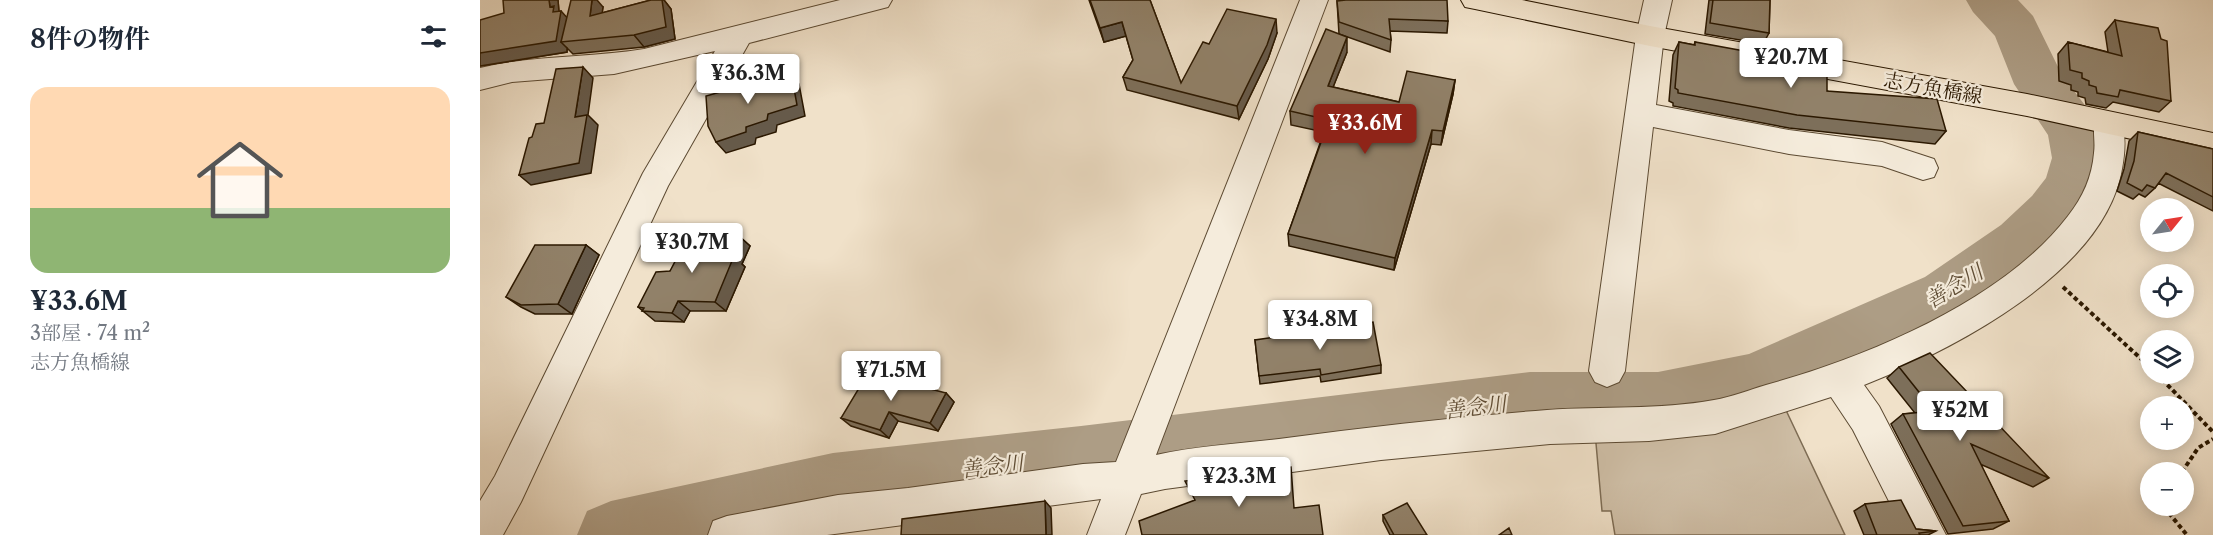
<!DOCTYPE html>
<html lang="ja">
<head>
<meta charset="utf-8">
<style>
	body { margin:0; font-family:"Libre Caslon Text","Noto Serif JP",serif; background:#f2f2f3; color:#1f2937; height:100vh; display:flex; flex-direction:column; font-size:22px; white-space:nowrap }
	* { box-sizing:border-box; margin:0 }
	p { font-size:20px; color:#747a83 }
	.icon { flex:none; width:33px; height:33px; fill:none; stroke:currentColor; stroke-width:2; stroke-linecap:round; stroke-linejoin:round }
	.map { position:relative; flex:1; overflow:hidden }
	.sheet { display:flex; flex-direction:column; background:#fff; width:480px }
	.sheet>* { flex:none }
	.needle { width:39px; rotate:60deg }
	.tools { position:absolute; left:1660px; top:198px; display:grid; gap:12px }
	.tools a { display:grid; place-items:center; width:54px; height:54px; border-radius:50%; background:#fff; box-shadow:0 3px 15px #0003; font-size:30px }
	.price { position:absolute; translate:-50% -51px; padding:0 14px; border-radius:6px; background:#fff; color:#222; font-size:20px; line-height:39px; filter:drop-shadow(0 2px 3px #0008) }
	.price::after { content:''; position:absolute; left:50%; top:36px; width:18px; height:14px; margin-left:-9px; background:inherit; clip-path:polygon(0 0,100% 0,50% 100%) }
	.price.on { background:#8f2418; color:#fff }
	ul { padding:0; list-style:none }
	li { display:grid; align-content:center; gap:12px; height:318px; padding:0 30px }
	li span { display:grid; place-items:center; height:186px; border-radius:18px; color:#555 }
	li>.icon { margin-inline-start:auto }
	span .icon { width:108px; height:108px; fill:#fffc; stroke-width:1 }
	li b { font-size:26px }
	h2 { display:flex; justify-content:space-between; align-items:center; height:72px; padding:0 30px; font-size:26px }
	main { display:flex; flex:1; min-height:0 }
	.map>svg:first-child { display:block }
	.green { fill:#cfbfa7; stroke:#7d6c54; stroke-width:1.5 }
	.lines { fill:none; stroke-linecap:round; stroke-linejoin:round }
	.river { fill:#ad9d85; fill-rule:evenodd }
	.minor-casing { stroke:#5c4a32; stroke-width:2 }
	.major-casing { stroke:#2b1800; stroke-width:2 }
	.path { stroke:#2b1800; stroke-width:4; stroke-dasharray:4.5 3; stroke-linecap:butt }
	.minor { fill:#f5ecdc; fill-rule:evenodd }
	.major { fill:#f0e1c9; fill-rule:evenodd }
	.wall { fill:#7d6f5a; stroke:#2b1800; stroke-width:1.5 }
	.shaded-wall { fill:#665a4a; stroke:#2b1800; stroke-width:1.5 }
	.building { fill:#918169; stroke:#2b1800; stroke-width:1.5 }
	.labels { text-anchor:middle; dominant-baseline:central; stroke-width:4.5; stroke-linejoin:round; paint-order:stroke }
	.street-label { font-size:20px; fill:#2b1800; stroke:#f5ecdc }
	.water-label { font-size:21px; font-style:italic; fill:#5f4d35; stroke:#f5ecdc }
</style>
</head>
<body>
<main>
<section class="sheet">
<h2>8件の物件<svg class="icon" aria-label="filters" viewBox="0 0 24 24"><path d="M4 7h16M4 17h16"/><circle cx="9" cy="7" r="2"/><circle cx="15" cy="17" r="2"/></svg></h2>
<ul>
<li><span style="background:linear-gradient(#ffd9b3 65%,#8fb573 0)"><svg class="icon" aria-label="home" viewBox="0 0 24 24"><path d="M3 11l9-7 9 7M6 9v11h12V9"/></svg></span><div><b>¥33.6M</b><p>3部屋 · 74 m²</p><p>志方魚橋線</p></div></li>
</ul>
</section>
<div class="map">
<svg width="1733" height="535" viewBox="0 0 1733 535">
	<rect width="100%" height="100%" fill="#f0e1c9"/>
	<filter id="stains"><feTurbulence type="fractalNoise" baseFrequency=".00333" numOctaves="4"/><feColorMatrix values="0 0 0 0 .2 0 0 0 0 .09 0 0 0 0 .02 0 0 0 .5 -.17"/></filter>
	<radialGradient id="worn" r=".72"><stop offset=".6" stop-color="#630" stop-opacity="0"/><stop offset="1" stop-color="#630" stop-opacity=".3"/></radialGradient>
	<path class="green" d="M1304,406L1365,535H1135L1131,511H1122L1115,432Z"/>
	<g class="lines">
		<path class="river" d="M1486,0H1538L1553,16L1582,75L1613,116L1621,130L1626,158L1619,186L1611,202L1592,228L1561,259L1487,313L1296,402L1274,411L1178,430H1050L601,488L353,517L278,535H97L107,511L131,501L353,453L601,426L1050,372H1178L1269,354L1445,277L1521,225L1552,196L1566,178L1572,158L1568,135L1534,84L1515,36L1493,12Z"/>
		<g class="minor-casing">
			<path id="minor" d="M360,0H412L408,7L269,43L188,186L41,502L23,535H0V501L15,476L163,173L235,51L134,74L32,82L0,90V68C54,55 109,58 164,49Z
				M820,0H848L676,455C716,446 758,444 799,439C888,427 978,417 1067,410C1123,406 1179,410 1234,400C1252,397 1269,390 1286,385C1387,357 1523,301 1588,216C1603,197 1612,177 1614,153C1616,139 1611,128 1617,116L1628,113L1639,116C1647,132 1645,152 1642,169C1624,273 1472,350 1384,385L1399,406L1466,535H1426L1373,430L1351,397L1235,434L1169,441L1070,444L901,460L685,489L661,494L645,535H607L621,499L347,535H228L233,521L247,516L358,495L428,488L603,464L636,462Z
				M1164,0H1192L1184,36L1176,105L1309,130L1402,142L1454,159L1458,168L1454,177L1443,180L1402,166L1309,154L1173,127L1145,371L1139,382L1127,387L1115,382L1109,371L1156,36Z"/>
		</g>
		<g class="major-casing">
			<path id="major" d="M981,0H1042L1170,26L1547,94L1733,133V157L1547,116L1170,46L995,9L985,7Z"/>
		</g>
		<path class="path" d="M1583,287L1671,368
			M1677,374L1733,432
			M1702,472L1718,448L1733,439
			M1687,506L1688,512L1707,535"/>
		<use href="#minor" class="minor"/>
		<use href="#major" class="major"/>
	</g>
	<path class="wall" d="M78,0L79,12L87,18L123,7L122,13L171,0H184L191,9L195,39L164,47L93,54L87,48V52L0,66Z
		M609,0H670L701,83L729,44L797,33L788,59L759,119L647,90L643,77L653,60L646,36L624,42Z
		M1229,0H1290L1289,33L1283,44L1225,34Z
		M857,1L968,21L967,33L910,31L911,40L910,52L859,34Z
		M1635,20L1691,101L1679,112L1633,102L1626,108L1606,104L1605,98L1598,96V92L1591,90V85L1579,81L1578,54L1588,42L1628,52L1625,32Z
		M1199,42L1214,45L1215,42L1347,91L1466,131L1455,144L1309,128L1193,106V103L1189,101L1193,55Z
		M867,52L853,87L919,102L975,80L973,94L961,145L951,144L914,270L809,246L808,234L844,132L811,125L810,111Z
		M1658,132L1733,149V211L1678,183L1675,188L1665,197L1659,194L1653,199L1637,191L1644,169L1649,141Z
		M259,236L270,246L262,264L265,267L246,311H210L204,322L175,321L158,307L190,271Z
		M106,245L119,255L92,314H55L41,307L26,297Z
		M775,340L901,365V373L841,382L840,376L780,384Z
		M1419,367L1569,478L1553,487L1500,464L1529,521L1513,529L1468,534L1411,424L1423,414L1435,413L1407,378Z
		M466,393L474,402L458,431L418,421L409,438L371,426L361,418Z
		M1385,504L1436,529L1456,531L1448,535H1384L1374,511Z
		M903,515L947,535H910L903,521Z"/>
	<path class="shaded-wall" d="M69,0H78L79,12L81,11L91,22L81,42L87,48V52L0,66V53L70,7Z
		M112,0H117L123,7L120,28L110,16Z
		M182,0H184L191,9L195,39L164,47L154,35Z
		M796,19L797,33L788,59L759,119L757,106Z
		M642,22L646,36L624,42L620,28Z
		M867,37V52L848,100V86Z
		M103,67L113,78L108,115L118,125L111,173L51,185L39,175L95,117Z
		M311,72L319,84L325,116L297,125L296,132L276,138L275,144L246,153L236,142L266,127L288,114Z
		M975,80L973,94L961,145L963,131Z
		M952,130L951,144L914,270L915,258Z
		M259,236L270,246L262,264L265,267L246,311L235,302L251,255Z
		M106,245L119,255L92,314L78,304Z
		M198,301L210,311L204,322L192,313Z
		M466,393L474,402L458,431L450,423Z
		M409,412L418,421L409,438L400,430Z
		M565,501L571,508L572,535H566Z"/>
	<path class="building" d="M23,0H69L70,7L74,6L73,12L81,11L76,41L0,53V20L24,13Z
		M91,0H112L110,16L171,0H182L186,27L154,35L81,42Z
		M610,0H670L701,83L723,42L729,44L747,9L796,19L787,45L757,106L643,77L653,60L642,22L620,28Z
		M866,0H967L968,21L909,19L911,40L859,22L857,1Z
		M1233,0H1290L1289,33L1230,23Z
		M1635,20L1678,28L1681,39L1687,41L1691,101L1640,90L1638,97L1617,93L1616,87L1609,85V81L1602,78V73L1590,70L1588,42L1642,56Z
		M846,29L867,37L848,86L919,102L927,71L975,80L963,131L952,130L915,258L808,234L849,120L810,111Z
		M1199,42L1215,45V42L1347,66V91L1457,99L1466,131L1317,115L1198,93V90L1195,88Z
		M103,67L95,117L107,115L99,163L39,175L49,138L52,137L56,124L64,123L76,69Z
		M311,72L317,105L288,114L287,120L266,127V132L236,142L228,126L226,96Z
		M1658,132L1733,149V197L1686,173L1675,188L1667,185L1662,191L1647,183L1654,161Z
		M209,235L259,236L251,255L254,256L235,302L198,301L192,313L162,311L164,308L158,307L176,272L190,271Z
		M55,245H106L78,304L41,305L26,297Z
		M893,322L901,365L841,375L840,369L779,376L775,340Z
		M1450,353L1569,478L1491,444L1529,521L1483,526L1423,414L1454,411L1419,367Z
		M388,373L466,393L450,423L409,412L400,430L361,418Z
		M811,467L814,508L839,505L843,535H662L659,521L715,500L705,481Z
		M1421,500L1436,529L1456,531L1439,533L1440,535H1397L1385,504Z
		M565,501L566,535H421L422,519Z
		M927,503L947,535H914L903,515Z
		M1029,528L1032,535H1019Z"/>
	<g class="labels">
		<g class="street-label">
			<text transform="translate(1453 88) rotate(10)">志方魚橋線</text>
		</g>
		<g class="water-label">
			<text transform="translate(1474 286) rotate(-31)">善念川</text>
			<text transform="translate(995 407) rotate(-7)">善念川</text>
			<text transform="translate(512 466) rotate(-7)">善念川</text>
		</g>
	</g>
	<rect width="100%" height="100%" filter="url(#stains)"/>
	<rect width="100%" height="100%" fill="url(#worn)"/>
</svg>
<div class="tools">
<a><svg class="needle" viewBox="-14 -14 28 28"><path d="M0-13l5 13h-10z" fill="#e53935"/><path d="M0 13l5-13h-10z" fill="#747a83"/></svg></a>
<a><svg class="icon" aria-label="locate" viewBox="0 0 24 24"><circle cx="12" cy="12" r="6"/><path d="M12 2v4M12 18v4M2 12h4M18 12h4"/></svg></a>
<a><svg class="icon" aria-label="layers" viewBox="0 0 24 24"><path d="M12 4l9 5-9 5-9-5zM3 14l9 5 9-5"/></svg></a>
<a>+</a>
<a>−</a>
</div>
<b class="price" style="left:1311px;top:89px">¥20.7M</b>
<b class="price" style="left:268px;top:105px">¥36.3M</b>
<b class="price on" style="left:885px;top:155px">¥33.6M</b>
<b class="price" style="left:212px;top:274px">¥30.7M</b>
<b class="price" style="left:840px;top:351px">¥34.8M</b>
<b class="price" style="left:411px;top:402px">¥71.5M</b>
<b class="price" style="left:1480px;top:442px">¥52M</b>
<b class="price" style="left:759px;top:508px">¥23.3M</b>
</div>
</main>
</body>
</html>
